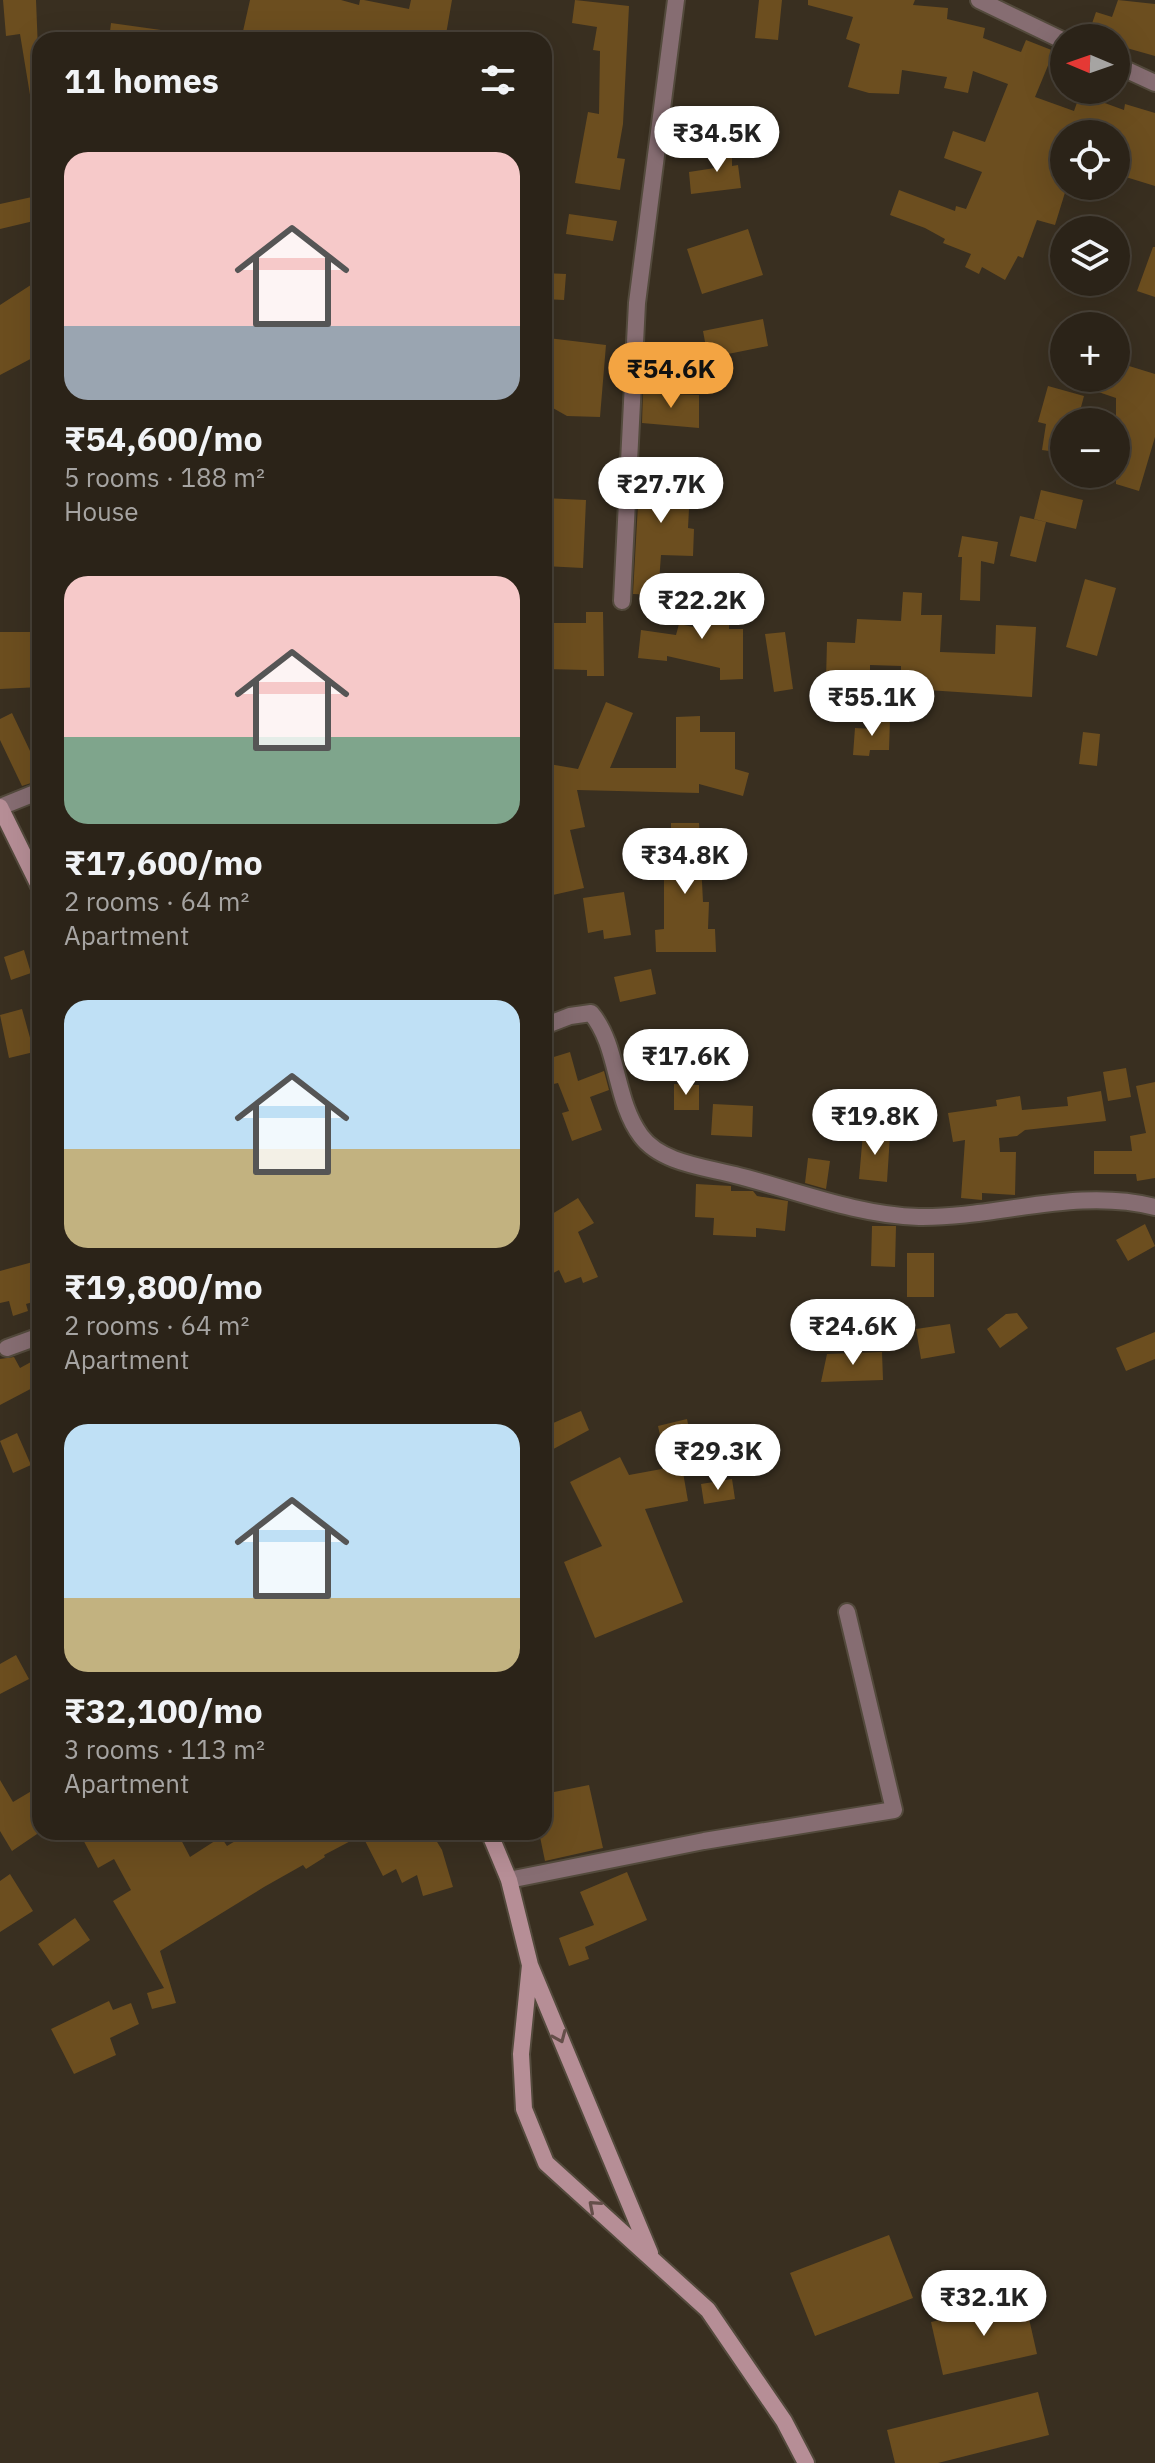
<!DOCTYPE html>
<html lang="en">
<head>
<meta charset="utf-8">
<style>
	body { margin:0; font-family:"IBM Plex Sans",sans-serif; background:#372f25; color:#f1f3f6; height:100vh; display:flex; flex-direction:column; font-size:30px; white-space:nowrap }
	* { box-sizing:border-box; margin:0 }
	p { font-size:26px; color:#a6a4a2 }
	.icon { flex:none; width:44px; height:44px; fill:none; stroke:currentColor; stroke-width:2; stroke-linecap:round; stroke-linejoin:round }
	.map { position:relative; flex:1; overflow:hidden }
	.details { position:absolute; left:32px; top:32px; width:520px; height:1808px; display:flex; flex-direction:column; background:#2b2318; border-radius:24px; box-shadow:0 8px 32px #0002,0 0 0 2px #474037 }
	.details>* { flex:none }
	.needle { width:52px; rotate:272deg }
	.buttons { position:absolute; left:1050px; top:24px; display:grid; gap:16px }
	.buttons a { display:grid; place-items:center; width:80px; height:80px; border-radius:50%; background:#2b2318; box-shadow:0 8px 32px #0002,0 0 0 2px #474037; font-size:40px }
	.price { position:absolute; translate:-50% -68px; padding:0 18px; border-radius:28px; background:#fff; color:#222; font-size:26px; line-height:52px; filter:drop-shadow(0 2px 4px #0008) }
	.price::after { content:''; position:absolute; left:50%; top:48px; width:24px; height:18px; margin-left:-12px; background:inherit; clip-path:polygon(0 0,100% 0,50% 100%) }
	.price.current { background:#f3a442; color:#111 }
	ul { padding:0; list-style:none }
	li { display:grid; align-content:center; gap:16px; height:424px; padding:0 32px }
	li span { display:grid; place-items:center; height:248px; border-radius:24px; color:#555 }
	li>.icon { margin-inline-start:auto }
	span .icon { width:144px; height:144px; fill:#fffc; stroke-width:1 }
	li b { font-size:34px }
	h2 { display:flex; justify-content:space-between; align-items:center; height:96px; padding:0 32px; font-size:34px }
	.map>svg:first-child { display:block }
	.building { fill:#6c4e1f }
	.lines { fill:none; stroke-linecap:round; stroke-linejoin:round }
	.street-casing { stroke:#534a3c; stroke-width:20 }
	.secondary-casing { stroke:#534a3c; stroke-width:20 }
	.street { stroke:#866d72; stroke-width:16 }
	.secondary { stroke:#b68e96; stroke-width:16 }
	.oneway { stroke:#654f4a }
</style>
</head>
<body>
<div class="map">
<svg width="1155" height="2463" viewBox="0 0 1155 2463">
	<rect width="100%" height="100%" fill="#392f20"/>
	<path class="building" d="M3,0H36L40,100L31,101L20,34L6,36Z
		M250,0H341L359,5L360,0H364L409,9L411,0H452L445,40H384L338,30L337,40H241Z
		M575,0L629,6L623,124L617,158L625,159L620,190L575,183L588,112L599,114L600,51L593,50L597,27L572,23Z
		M759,0H782L778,40L755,38Z
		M808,0H915L913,5L948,8L947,19L985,28L983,38L1021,52L1026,40L1054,51L1035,97L1074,111L1080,94L1124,110L1125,104L1155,113V186L1116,174V134H1064V186H1067L1055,225L1037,220L1023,258L1018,256L1005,280L982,267L979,274L965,267L971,254L943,243L945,239L925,228L890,215L899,190L955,211L956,206L966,209L982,172L944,158L953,131L985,142L1008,84L973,71L968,93L944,88L947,77L902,70L899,94L869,93L848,87L860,44L846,39L853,17L808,5Z
		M1118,0L1155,4V56L1116,45V38H1087L1096,12L1112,17Z
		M111,23L161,30L160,40H109Z
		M715,146H732V166L738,165L741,188L691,194L689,172L715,168Z
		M32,197L38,220L0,229V204Z
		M569,214L617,221L613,241L566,234Z
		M748,229L763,275L702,294L687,249Z
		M1153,247H1155V297L1137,291Z
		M544,273L566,274L564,300L544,299Z
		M40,279V326L31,331L40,354L0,375V305Z
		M763,319L768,346L708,358L703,331Z
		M548,338L606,345L600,417L567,416L544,403Z
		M1116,362L1155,374V437L1139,491L1116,484V398L1066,381V378H1116Z
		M1048,386L1084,396L1077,422H1064V453L1042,450L1046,424L1038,422Z
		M643,393L699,395V428L642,423Z
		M640,468L691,471L688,528L694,529L693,556L661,555L658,595L633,594Z
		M1041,490L1083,500L1076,529L1034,519Z
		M544,498L586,500L583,568L544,566Z
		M1020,516L1046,522L1036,562L1010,556Z
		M962,536L998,542L994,564L981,561L980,601L960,600L962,557H958Z
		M1085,579L1116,588L1097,656L1066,647Z
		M709,587H730L729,629H743V679L720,680V668L667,656V661L638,658L641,630L676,635L679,624L708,630Z
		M903,592L922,593L921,615H942L940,652L995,654L996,625L1036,627L1032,697L927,690V683L901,682V666L870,665V681L826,680L827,642L855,643L857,619L901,621Z
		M586,612H603L604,676H587V670L544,669V623H586Z
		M0,632H36L40,687L0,689Z
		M785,632L793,689L774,692L765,634Z
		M606,702L633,713L610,768H676V717L700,716V732H735V769L749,773L743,796L699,784V793L577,790L585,827L570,830L584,888L544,897V769H549V764L578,769Z
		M12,713L40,772V780L22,786L0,740V719Z
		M874,718L890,719L889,750H870L869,756L853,755L855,728L874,729Z
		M1083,732L1100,734L1097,766L1079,764Z
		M671,823H699L703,902H709L708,929H715L716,952H656L655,930L664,929V858H671Z
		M624,892L631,935L604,939L603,930L588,933L583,898Z
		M24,950L31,973L11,980L4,957Z
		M651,969L656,994L620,1002L614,977Z
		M22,1009L34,1052L9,1058L0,1015Z
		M570,1052L578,1081L604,1071L609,1090L590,1097L602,1130L572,1141L562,1113L569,1111L558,1083L549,1085L544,1067V1060Z
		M1126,1068L1131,1097L1108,1101L1103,1072Z
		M1155,1082V1178L1137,1181L1136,1174H1094V1151H1132L1130,1136L1146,1133L1136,1086Z
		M674,1084L699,1085V1110H674Z
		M1101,1091L1106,1121L1025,1130L1017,1136L999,1138L1000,1152H1016L1015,1195L982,1193V1200L961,1198L965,1140L953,1142L948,1113L997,1106L996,1100L1020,1096L1022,1110L1068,1106L1067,1097Z
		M713,1104L753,1106L752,1137L711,1135Z
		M863,1133L890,1135L887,1182L859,1179Z
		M808,1158L830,1161L826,1189L805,1183Z
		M696,1184L731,1186V1191H753L757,1196L788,1201L785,1231L756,1228V1237L713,1235L714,1218L695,1217Z
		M578,1198L594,1223L578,1232L598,1277L583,1283L581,1277L565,1283L559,1270L544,1278V1219Z
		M1145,1224L1155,1246L1128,1261L1116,1240Z
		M872,1226H896L895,1267L871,1266Z
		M907,1253H934V1297H907Z
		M40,1260V1300L26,1304L28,1311L13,1316L9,1301L0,1303V1271Z
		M1017,1313L1028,1328L1000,1348L987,1329L1006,1314Z
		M950,1324L955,1353L921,1359L916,1329Z
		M1155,1332V1359L1126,1371L1116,1348Z
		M882,1352L883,1380L821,1382L827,1354Z
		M14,1357L20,1368L40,1357V1384L0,1405V1359Z
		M581,1411L589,1430L544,1454V1427Z
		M687,1419L690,1434L677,1438L688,1501L645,1509L683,1602L595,1638L564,1562L602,1546L570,1482L620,1457L629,1475L667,1468L658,1426Z
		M17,1433L31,1465L13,1473L0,1441Z
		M732,1479L735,1499L704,1504L701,1484Z
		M16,1655L29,1679L0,1694V1664Z
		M0,1780L13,1802L40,1786V1832L12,1851L0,1831Z
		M589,1785L603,1848L545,1861L539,1832H544V1794Z
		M79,1832H177L190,1857L221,1837L227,1846L250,1832H431L442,1850L453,1887L423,1896L417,1875L402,1883L396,1869L383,1876L362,1835L324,1855L325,1857L306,1869L303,1865L264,1887L160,1951L176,2003L152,2009L147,1993L164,1988L113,1901L131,1890L114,1859L98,1868Z
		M627,1872L647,1920L585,1947L589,1959L569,1966L559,1938L594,1925L580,1892Z
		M10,1874L33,1911L0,1932V1881Z
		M75,1918L90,1940L53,1966L38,1944Z
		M109,2001L113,2010L131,2003L139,2024L110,2038L116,2055L74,2074L51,2029Z
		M889,2235L913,2298L815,2336L790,2273Z
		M1025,2301L1037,2354L943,2375L931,2322Z
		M1038,2392L1049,2435L938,2463H895L887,2430Z"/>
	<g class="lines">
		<g class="street-casing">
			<path id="street" d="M979,0L1064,41
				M1116,65L1155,83
				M622,601L637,303L676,0
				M0,807L40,791
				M544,1026L570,1016L591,1013C619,1046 614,1100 641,1136C661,1163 705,1167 735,1175C795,1190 856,1215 919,1217C998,1218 1076,1187 1155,1207
				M7,1348L40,1336
				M509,1880L704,1841L894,1810L847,1612"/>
		</g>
		<g class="secondary-casing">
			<path id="secondary" d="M0,807L40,888
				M489,1832L509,1880L530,1965L650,2253
				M530,1965L521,2054L524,2109L546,2163L708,2310L784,2421L806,2463"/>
		</g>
		<use href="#street" class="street"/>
		<use href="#secondary" class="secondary"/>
	</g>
	<defs><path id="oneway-chevron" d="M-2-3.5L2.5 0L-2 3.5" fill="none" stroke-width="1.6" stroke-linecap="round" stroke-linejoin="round" transform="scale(2)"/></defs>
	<g class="oneway">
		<use href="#oneway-chevron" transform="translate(560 2037) rotate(67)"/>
		<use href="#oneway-chevron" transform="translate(594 2206) rotate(-139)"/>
	</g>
</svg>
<div class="buttons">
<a><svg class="needle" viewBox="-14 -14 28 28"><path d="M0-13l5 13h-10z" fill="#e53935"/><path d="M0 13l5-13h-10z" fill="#a6a4a2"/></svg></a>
<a><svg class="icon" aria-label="locate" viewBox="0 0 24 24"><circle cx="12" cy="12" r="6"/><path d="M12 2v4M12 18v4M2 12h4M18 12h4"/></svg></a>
<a><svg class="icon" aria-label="layers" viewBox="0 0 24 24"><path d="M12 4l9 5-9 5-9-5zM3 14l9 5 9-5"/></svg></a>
<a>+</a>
<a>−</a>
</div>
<b class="price" style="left:717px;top:174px">₹34.5K</b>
<b class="price current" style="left:671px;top:410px">₹54.6K</b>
<b class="price" style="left:661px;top:525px">₹27.7K</b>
<b class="price" style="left:702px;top:641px">₹22.2K</b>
<b class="price" style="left:872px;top:738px">₹55.1K</b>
<b class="price" style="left:685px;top:896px">₹34.8K</b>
<b class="price" style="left:686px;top:1097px">₹17.6K</b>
<b class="price" style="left:875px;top:1157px">₹19.8K</b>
<b class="price" style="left:853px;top:1367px">₹24.6K</b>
<b class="price" style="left:718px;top:1492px">₹29.3K</b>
<b class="price" style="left:984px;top:2338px">₹32.1K</b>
<section class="details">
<h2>11 homes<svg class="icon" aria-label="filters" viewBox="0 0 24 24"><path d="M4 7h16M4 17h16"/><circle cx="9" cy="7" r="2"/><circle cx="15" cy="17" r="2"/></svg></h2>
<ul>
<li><span style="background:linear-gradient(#f6c9c9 70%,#9aa5b1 0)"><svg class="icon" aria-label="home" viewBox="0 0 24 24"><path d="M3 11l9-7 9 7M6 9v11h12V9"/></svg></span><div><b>₹54,600/mo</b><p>5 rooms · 188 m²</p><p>House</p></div></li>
<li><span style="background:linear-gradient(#f6c9c9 65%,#7fa58c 0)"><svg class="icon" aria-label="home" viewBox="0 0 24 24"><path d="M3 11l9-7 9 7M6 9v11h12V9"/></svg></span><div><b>₹17,600/mo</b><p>2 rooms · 64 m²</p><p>Apartment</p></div></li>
<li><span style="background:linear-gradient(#bfe0f5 60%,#c2b280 0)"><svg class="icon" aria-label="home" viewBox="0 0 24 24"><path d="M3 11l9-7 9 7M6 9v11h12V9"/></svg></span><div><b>₹19,800/mo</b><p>2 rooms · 64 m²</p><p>Apartment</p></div></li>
<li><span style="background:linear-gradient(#bfe0f5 70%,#c2b280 0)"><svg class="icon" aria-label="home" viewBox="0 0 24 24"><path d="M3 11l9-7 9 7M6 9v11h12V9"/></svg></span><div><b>₹32,100/mo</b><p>3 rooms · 113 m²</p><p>Apartment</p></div></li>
</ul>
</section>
</div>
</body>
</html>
